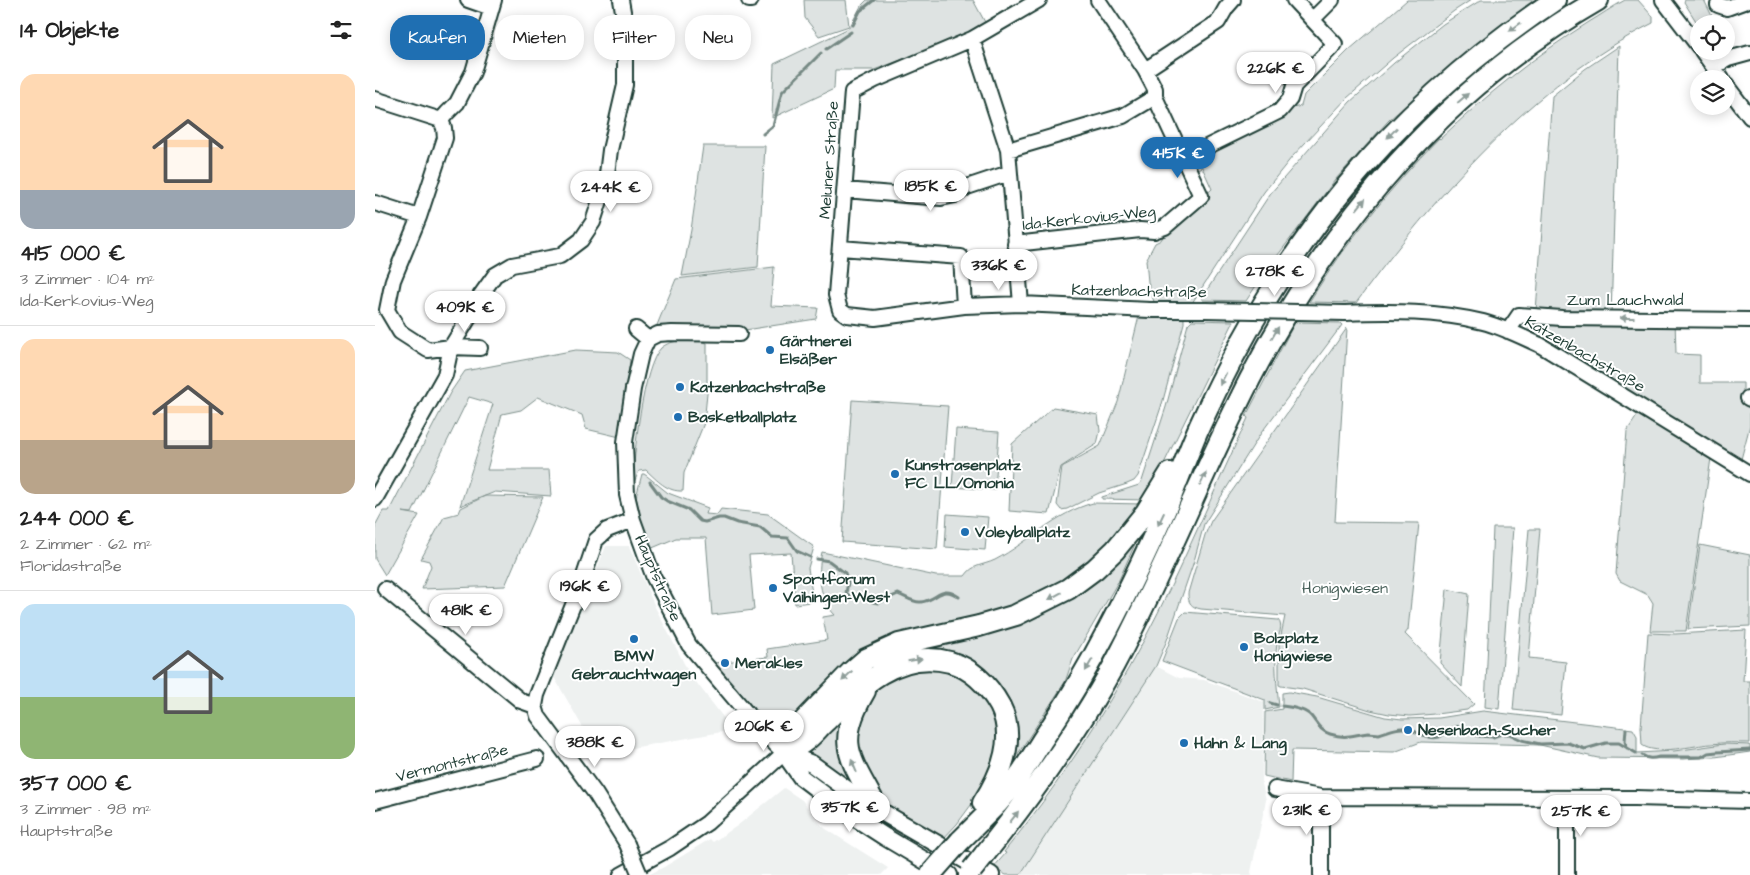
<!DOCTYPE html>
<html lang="de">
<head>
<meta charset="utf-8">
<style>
	body { margin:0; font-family:"Architects Daughter",sans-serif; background:#f2f2f2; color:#222; height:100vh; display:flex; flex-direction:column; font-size:19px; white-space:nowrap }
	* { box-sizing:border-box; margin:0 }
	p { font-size:16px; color:#767676 }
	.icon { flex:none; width:28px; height:28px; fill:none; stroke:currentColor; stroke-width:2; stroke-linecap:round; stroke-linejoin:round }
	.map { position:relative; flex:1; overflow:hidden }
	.side { display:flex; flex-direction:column; background:#fff; width:375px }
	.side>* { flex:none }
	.hud { position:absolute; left:15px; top:15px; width:475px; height:45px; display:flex; gap:10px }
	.fabs { position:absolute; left:1315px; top:15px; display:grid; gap:10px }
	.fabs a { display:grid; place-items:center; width:45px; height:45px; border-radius:50%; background:#fff; box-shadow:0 2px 12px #0003; font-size:25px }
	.price { position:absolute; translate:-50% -42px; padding:0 11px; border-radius:18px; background:#fff; color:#222; font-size:16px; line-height:32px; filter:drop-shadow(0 1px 2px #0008) }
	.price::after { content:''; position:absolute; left:50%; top:30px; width:15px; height:11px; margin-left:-8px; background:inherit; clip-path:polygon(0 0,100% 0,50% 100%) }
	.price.active { background:#1f6fb2; color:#fff }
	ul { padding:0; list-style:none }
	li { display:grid; align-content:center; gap:10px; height:265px; padding:0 20px }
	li+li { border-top:1px solid #e0e0e0 }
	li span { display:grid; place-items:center; height:155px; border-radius:15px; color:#555 }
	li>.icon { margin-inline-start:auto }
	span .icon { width:90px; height:90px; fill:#fffc; stroke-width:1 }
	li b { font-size:21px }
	h2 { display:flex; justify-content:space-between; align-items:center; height:60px; padding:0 20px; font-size:21px }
	.chip { padding:0 18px; border-radius:20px; background:#fff; box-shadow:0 2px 12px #0003; font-size:18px; line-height:45px }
	.chip.active { background:#1f6fb2; color:#fff }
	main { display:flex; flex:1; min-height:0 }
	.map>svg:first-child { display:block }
	.built { fill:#eef1f0 }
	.green { fill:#dee3e2; stroke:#7e908b }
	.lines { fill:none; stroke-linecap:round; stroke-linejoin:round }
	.stream { stroke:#758883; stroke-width:3 }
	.minor-casing { stroke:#1f3d34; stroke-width:18 }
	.major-casing { stroke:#1f3d34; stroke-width:20 }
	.highway-casing { stroke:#1f3d34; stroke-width:24 }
	.minor { stroke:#fff; stroke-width:14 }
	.major { stroke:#fff; stroke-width:16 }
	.highway { stroke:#fff; stroke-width:20 }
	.minor-bridge-casing { stroke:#1f3d34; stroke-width:18; stroke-linecap:butt }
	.highway-bridge-casing { stroke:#1f3d34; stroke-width:24; stroke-linecap:butt }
	.minor-bridge { stroke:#fff; stroke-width:14 }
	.highway-bridge { stroke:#fff; stroke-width:20 }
	.oneway { fill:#8f9e9a }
	.poi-dot { fill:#1f6fb2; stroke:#fff; stroke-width:2 }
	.labels { text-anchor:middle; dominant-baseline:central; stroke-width:4; stroke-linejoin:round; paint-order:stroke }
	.street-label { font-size:16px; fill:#1f3d34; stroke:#fff }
	.poi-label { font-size:16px; font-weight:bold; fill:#1f3d34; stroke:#fff; text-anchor:start }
	.park-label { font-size:16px; fill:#455e57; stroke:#fff }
</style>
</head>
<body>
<main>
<section class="side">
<h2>14 Objekte<svg class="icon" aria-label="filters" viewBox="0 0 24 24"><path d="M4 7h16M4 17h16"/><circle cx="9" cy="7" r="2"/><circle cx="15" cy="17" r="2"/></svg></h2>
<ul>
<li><span style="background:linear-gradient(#ffd9b3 75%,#9aa5b1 0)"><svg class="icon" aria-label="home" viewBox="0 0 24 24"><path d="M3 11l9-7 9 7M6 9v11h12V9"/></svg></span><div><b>415 000 €</b><p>3 Zimmer · 104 m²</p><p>Ida-Kerkovius-Weg</p></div></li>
<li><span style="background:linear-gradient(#ffd9b3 65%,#b9a48a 0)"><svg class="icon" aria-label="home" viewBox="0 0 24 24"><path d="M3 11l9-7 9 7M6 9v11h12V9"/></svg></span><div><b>244 000 €</b><p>2 Zimmer · 62 m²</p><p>Floridastraße</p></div></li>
<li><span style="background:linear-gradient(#bfe0f5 60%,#8fb573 0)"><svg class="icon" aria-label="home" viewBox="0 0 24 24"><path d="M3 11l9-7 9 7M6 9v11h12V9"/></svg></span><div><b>357 000 €</b><p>3 Zimmer · 98 m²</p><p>Hauptstraße</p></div></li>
</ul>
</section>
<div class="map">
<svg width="1375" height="875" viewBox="0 0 1375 875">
	<rect width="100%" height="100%" fill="#fff"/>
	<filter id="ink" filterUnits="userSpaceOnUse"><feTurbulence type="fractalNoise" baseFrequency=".02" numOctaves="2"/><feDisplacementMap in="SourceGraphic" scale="10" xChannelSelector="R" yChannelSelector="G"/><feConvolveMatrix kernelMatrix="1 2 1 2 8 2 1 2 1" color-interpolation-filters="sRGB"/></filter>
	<g filter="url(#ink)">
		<path class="built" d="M231,546H254L280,607L314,673L358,730L223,754L179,677Z
			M781,666L804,678L829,680L889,702L887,784L891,800L876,872L877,875H645Z
			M409,788L427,800L441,820L451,829L513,868L506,875H273L289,867L335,839L338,842L362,826Z"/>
		<path class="green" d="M429,0H471L474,26L444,36L430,18Z
			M492,0H598L611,24L598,33L499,70H460L459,89L397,118L399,64L474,28L486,6Z
			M1032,0H1096L1079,11L1018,58L972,98L917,157L889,192L817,303L779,302L773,282L771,260L780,243L786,240L792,230L837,189L827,167L818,171L814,160L918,108L926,106L929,95L974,50Z
			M1106,0H1163L1114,35L1088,56L1014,120L960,180L890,272L871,301L827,300L828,296L895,194L975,102L1019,63L1068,24Z
			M1250,0H1263L1278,17V23C1157,84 1060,196 981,303L934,302C972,242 1014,189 1064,138L1065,139C1111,95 1160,56 1214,22C1226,15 1237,7 1250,0Z
			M1310,0H1329L1341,24H1324V26L1309,2Z
			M1244,46L1236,318H1300L1301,354L1325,355V383H1368V404L1375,405V425L1364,467L1133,331L1161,311L1177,96L1210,69Z
			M328,146H390L383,267L307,276L316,230Z
			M399,267L396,306L443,308L441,319L370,330H280L301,279Z
			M764,316L804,317L809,319V323L787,404L763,476L759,481L752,484L724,493L692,509L686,510L682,505L687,467L725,446L743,402Z
			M817,320L859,321L771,500L727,499V497L764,485L767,481L791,407L813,324Z
			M920,322L965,323L967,325L886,433L829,524L819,561L792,640L781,666L645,875H631L618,868L631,853L629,852C683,786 729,715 769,640C807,568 838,492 873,418L871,416Z
			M972,328L960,522L1044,523L1033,630L1030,634L1099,704L1092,710L1061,714L1035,716L1014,714L995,710L928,689L906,686L904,685V645L910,616L826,609C816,607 813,603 813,593L830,535L836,521Z
			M315,339L332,343V394L329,423L309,473L308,491C292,492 282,480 271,470L264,471L258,485C258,458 268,365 286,348C294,341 305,341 315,339Z
			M201,350L243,352L255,360L245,437L211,429L207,415L163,397L146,410L127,414L112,470H174L176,496L120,492L85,506L118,404L94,397L37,513L27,512L44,515L10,575L0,559V526L8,511H14L75,393L90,371Z
			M477,400L573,406L562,549L467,542Z
			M678,407L723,415L725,431L722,444L686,467L674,514L634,511L637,444Z
			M1264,413L1336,458L1311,631H1275L1278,603L1273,595L1245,581L1241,574L1252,431Z
			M581,429L624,432L620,490L577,487Z
			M267,474H269L272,476L293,493L333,508L331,514L342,515L346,509L393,514L439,547L433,568L438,600L435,602L420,604L416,553L374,555L379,610L337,615L331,538H301L275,549L269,534L261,497Z
			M110,496L168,497L130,586L47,589L56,566L54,561L46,559L69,517L84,513L86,508Z
			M718,503L768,504L741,539L692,580L641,607L502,642C467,661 445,689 418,717L396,719L381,711L340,663L393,657L392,649L452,640L448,617L460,615C444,599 442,573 447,552L561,576H590C598,564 607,566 620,560C654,542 680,513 718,503Z
			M572,514L613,517L610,550L570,547Z
			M1118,528H1138L1124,709L1110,707Z
			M1154,529H1165L1154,658L1191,662L1186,715L1138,710Z
			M758,542L760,544L744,580L698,659L690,682L635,766L632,704L550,652L548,645L599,634Z
			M1325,545L1375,555V626L1313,629Z
			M1072,589L1094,594L1087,687L1065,663Z
			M810,612L903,620C909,626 903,635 902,643C899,664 902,685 904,707L890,710V700L787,661L804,618Z
			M1371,630L1368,681H1375V743C1362,743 1349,742 1336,744C1319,745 1281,756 1267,745L1266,727L1273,633L1300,634Z
			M533,667L580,670L612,696L626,737L610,786L582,824L567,840L513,805L505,798L479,754L490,698L510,678Z
			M914,692L942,697L1010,717L1027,719L1064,718L1108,711L1258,729L1262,736V753L1299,751L1349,744L1375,745V752L1340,757L1308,759L1223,758L1165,745L1046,742L1019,752L917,750L916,782L889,776L890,712L907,709V693Z
			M470,707L467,758L476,782L427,751Z
			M427,764L536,839L532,844L484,814L425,766Z"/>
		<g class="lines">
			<path class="stream" d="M478,25L485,11L499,0
				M451,49L476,32
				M388,134L398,126L407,92L446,53
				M275,482L286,497L292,501L314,510L325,521L330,522L344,518H349L362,523L385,527L397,537L413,538L422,551L435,557
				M442,559L454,561L470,573L473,582L471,593L476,597L486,596L494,601L503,603L523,594C531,597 538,603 546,602C563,600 566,584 584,597
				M895,703L902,705
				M907,706C916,707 930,709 936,716C942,723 945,731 955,734C971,739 977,735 993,733C997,733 1001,734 1004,734C1012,732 1019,728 1027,728C1039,728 1052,741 1064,737C1071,734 1074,728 1084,726L1103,736L1118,737L1126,734H1134L1147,740L1165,744L1193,743L1210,749L1231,743H1244L1261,753
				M1251,729L1250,741L1252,748
				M1267,755C1273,759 1277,759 1284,757H1326L1333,753L1342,752L1375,750"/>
			<g class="minor-casing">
				<path id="minor" d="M93,0L116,8
					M374,0H376
					M664,0L597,39L500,80L477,92L461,295L465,310L472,315L500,318L589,306L646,304L775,310H830
					M1288,0L1324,47
					M1343,5L1352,8L1374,0
					M938,19L957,0
					M597,39L633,150L646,304
					M1327,51L1347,79
					M1339,67L1353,59L1375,53
					M770,70L843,22L851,8L858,0
					M1351,85L1375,117
					M0,99L66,120
					M66,120L69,128L70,138L44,217L18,280L12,310L25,332L53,350L76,347L105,348
					M66,120L72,113L82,103L98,72L119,0
					M633,150L748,116L780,97
					M809,158L905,111L915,99L919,86L960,44L919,0
					M470,190L566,198L580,195L592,187L634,173
					M0,203L44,217
					M640,244L765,230L779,231L790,227L826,196L780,97V89L770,70L723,0
					M465,248L586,257L589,306
					M970,313C1016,311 1064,311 1108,322C1128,327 1147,337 1165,345L1375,474
					M261,329L273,339
					M1133,331L1144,315L1187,318L1375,320
					M273,339L283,334L297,333L364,334
					M1373,398L1375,399
					M0,499L70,375L76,347L95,316L105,296L120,275L137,265L185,256L206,240L218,222L231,182L235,150L250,85V23L246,0
					M10,589L146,701L160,706
					M900,789L946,797L1260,798L1375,801
					M1192,798V875
					M0,801L162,759
					M252,844L220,793L163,716L160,706L162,695L206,585L221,540L232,530L258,520
					M246,875L295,848L332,823L409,753L386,730L314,645L279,578L258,520L252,495L250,442L258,389L266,354L273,339
					M946,875V797"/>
			</g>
			<g class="major-casing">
				<path id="major" d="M409,753L437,764L488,801L616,875
					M409,753L426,777L476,815L510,837L574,875"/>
			</g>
			<g class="highway-casing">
				<path id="highway" d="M490,691C458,746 477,759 502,808
					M383,727L399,728L423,727
					M409,753L423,727L476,672L491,659L524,644L604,626L641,615L693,589L720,569L740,550L771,512L795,473
					M409,753C415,749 424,747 429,742C437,737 444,727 451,721C484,687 523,648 575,662C598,669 614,686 625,706C642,739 626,775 608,803
					M585,841C598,828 610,816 622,804C640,785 654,761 668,739C716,668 754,591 789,513C802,484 812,454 825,425C907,245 1015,110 1180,0
					M609,855C657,795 702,733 739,665C789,571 827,473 875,379C956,223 1070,88 1223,0"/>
			</g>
			<use href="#minor" class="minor"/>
			<use href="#major" class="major"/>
			<use href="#highway" class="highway"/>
			<g class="minor-bridge-casing">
				<path id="minor-bridge" d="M830,310L970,313
					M252,844L265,875"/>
			</g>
			<g class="highway-bridge-casing">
				<path id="highway-bridge" d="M597,870L609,855
					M555,875L585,841"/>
			</g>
			<use href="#minor-bridge" class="minor-bridge"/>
			<use href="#highway-bridge" class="highway-bridge"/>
		</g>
		<defs><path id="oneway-solid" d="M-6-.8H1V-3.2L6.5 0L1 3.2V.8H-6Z" transform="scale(1.25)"/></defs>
		<g class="oneway">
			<use href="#oneway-solid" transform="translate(1140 27) rotate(144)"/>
			<use href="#oneway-solid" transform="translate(1088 98) rotate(-41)"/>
			<use href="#oneway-solid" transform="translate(1017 133) rotate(134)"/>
			<use href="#oneway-solid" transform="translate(986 204) rotate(-51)"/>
			<use href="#oneway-solid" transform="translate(1252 318) rotate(180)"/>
			<use href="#oneway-solid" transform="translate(900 333) rotate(-60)"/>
			<use href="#oneway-solid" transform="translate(848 379) rotate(117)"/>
			<use href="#oneway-solid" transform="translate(828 479) rotate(-66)"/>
			<use href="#oneway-solid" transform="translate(786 519) rotate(115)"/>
			<use href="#oneway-solid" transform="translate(680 596) rotate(151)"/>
			<use href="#oneway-solid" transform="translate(540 660) rotate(-9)"/>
			<use href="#oneway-solid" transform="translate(714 665) rotate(120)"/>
			<use href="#oneway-solid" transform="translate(472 676) rotate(135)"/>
			<use href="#oneway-solid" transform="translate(479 766) rotate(-112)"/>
			<use href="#oneway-solid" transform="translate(639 817) rotate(-52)"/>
		</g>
	</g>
	<g class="poi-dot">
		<circle cx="395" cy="350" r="5"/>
		<circle cx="305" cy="387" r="5"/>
		<circle cx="303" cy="417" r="5"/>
		<circle cx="520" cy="474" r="5"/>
		<circle cx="590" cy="532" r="5"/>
		<circle cx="398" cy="588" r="5"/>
		<circle cx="259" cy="639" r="5"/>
		<circle cx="869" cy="647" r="5"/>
		<circle cx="350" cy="663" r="5"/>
		<circle cx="1033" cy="730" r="5"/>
		<circle cx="809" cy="743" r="5"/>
	</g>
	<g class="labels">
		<g class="street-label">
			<text transform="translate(454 160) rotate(-86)">Meluner Straße</text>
			<text transform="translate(714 218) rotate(-6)">Ida-Kerkovius-Weg</text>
			<text transform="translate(764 291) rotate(1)">Katzenbachstraße</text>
			<text x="1250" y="300">Zum Lauchwald</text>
			<text transform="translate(1210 354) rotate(30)">Katzenbachstraße</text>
			<text transform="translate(283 578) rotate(66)">Hauptstraße</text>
			<text transform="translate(77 763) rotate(-14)">Vermontstraße</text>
		</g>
		<g class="poi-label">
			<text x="405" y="341">Gärtnerei<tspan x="405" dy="18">Elsäßer</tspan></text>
			<text x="315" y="387">Katzenbachstraße</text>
			<text x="313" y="417">Basketballplatz</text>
			<text x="530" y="465">Kunstrasenplatz<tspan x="530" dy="18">FC LL/Omonia</tspan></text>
			<text x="600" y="532">Voleyballplatz</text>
			<text x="408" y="579">Sportforum<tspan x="408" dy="18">Vaihingen-West</tspan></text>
			<text x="879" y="638">Bolzplatz<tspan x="879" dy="18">Honigwiese</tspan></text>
			<text x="259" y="656" text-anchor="middle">BMW<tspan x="259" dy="18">Gebrauchtwagen</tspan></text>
			<text x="360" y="663">Merakles</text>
			<text x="1043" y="730">Nesenbach-Sucher</text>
			<text x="819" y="743">Hahn &amp; Lang</text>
		</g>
		<g class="park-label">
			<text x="970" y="588">Honigwiesen</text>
		</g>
	</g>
</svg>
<div class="fabs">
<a><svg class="icon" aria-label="locate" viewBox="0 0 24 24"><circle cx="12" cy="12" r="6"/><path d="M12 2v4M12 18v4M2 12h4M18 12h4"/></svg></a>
<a><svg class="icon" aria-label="layers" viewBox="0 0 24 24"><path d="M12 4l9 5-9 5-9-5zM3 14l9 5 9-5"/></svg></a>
</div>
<b class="price" style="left:901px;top:94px">226K €</b>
<b class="price active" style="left:803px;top:179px">415K €</b>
<b class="price" style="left:556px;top:212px">185K €</b>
<b class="price" style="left:236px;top:213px">244K €</b>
<b class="price" style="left:624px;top:291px">336K €</b>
<b class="price" style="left:900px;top:297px">278K €</b>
<b class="price" style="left:90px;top:333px">409K €</b>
<b class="price" style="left:210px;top:612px">196K €</b>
<b class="price" style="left:91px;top:636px">481K €</b>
<b class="price" style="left:389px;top:752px">206K €</b>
<b class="price" style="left:220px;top:768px">388K €</b>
<b class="price" style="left:475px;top:833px">357K €</b>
<b class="price" style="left:932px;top:836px">231K €</b>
<b class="price" style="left:1206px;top:837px">257K €</b>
<div class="hud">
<a class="chip active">Kaufen</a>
<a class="chip">Mieten</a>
<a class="chip">Filter</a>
<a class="chip">Neu</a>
</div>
</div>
</main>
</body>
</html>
